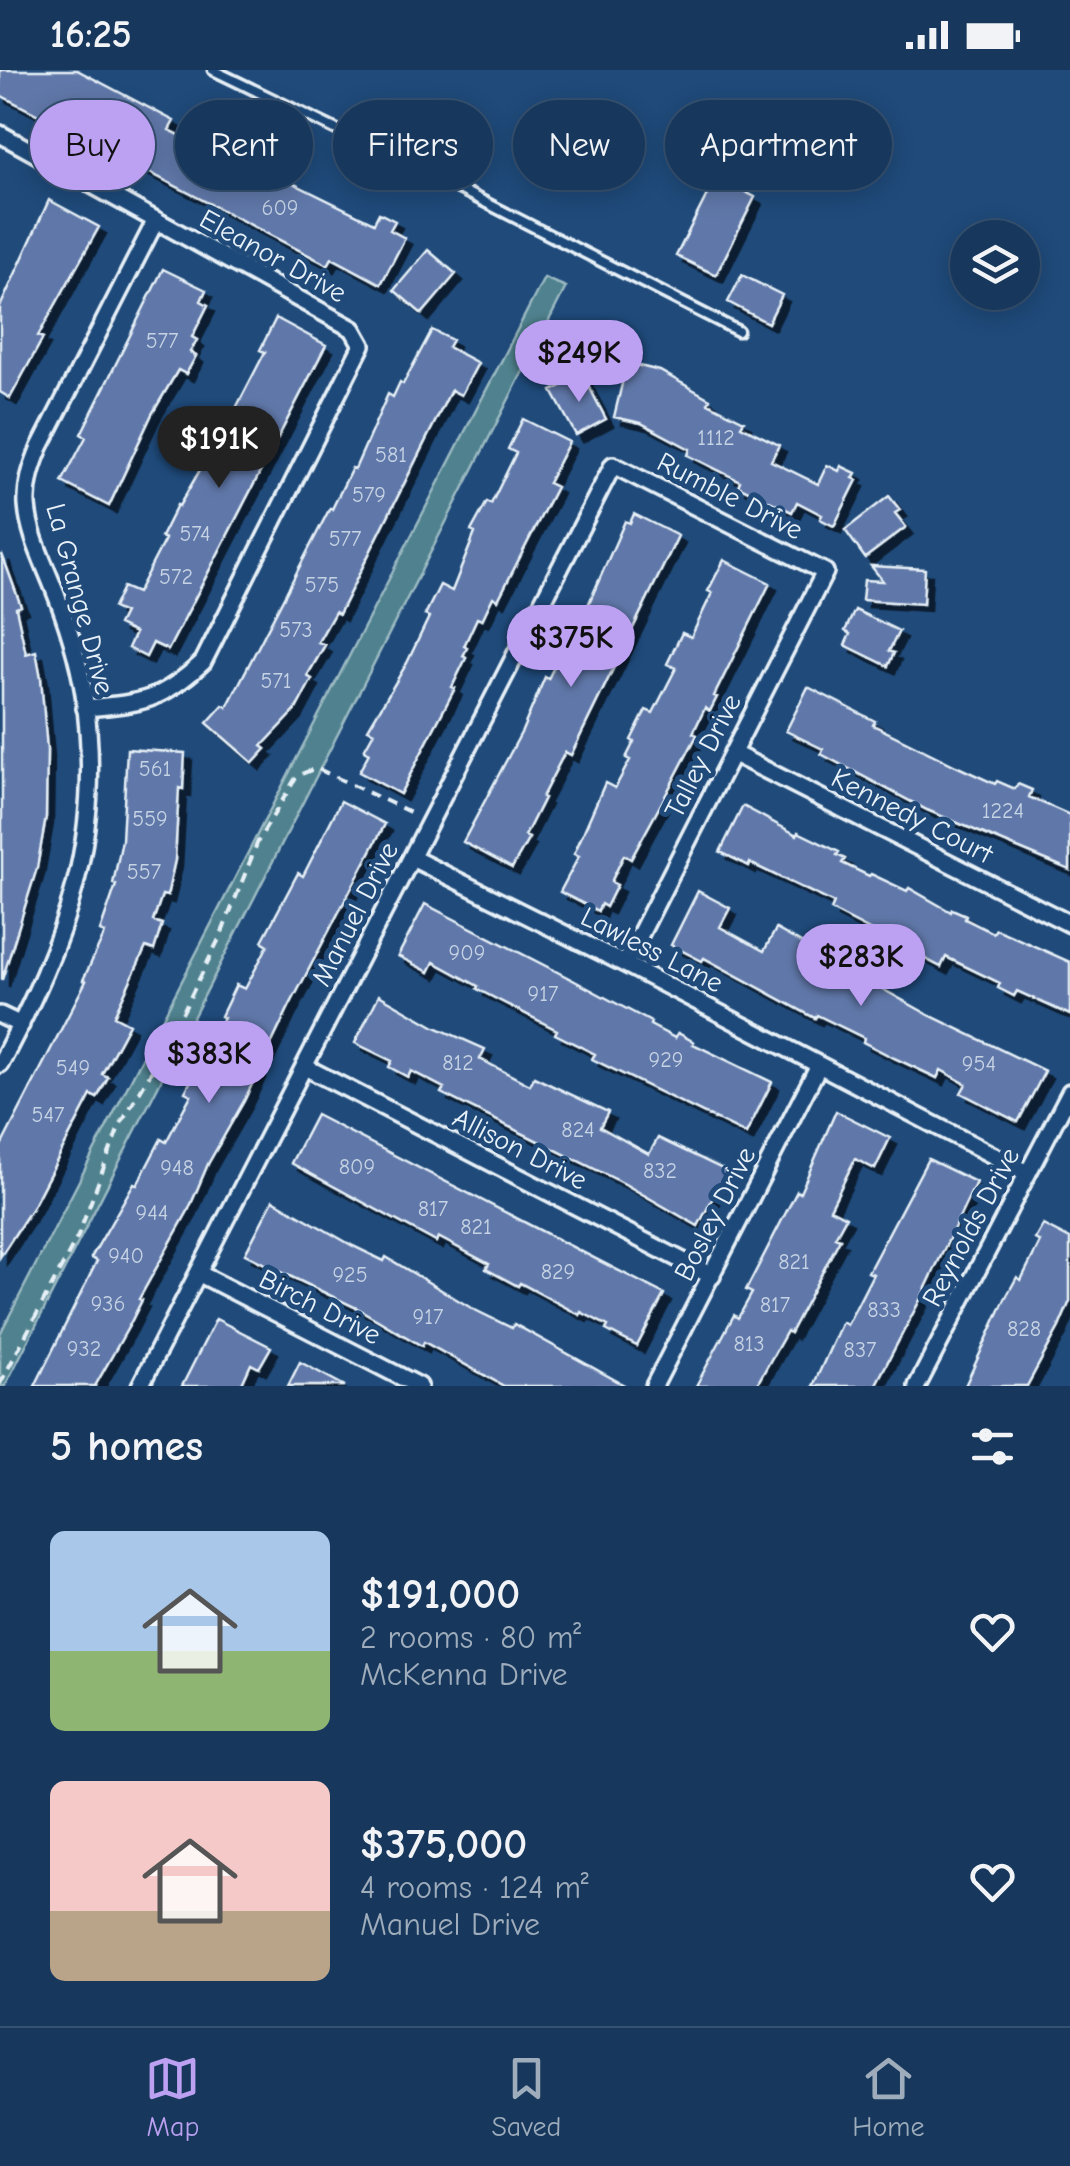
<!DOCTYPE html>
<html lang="en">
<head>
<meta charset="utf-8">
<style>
	body { margin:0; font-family:"Comic Neue",sans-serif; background:#203f62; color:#f1f3f6; height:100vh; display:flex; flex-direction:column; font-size:38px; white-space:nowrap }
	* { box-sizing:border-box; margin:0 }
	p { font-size:32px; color:#9eacbb }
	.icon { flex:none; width:55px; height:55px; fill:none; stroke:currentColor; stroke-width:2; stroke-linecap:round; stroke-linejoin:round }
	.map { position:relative; height:1316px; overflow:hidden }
	.drawer { display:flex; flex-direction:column; background:#17385c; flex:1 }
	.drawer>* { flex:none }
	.guide { position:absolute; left:30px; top:30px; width:1010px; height:90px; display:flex; gap:20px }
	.controls { position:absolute; left:950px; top:150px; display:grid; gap:20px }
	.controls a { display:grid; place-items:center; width:90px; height:90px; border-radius:50%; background:#17385c; box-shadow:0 5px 25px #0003,0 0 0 2px #365272; font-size:50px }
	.price { position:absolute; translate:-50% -85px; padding:0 22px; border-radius:35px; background:#bca0f2; color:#111; font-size:32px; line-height:65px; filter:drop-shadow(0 2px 5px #0008) }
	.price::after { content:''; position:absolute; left:50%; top:60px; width:30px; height:22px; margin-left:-15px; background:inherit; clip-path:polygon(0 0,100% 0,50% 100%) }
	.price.active { background:#222; color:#fff }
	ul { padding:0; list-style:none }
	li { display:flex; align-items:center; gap:30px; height:250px; padding:0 50px }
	li span { display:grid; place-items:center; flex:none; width:280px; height:200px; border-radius:15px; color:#555 }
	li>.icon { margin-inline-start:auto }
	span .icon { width:120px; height:120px; fill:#fffc; stroke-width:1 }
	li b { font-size:42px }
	h2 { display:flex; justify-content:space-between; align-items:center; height:120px; padding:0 50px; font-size:42px }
	.chip { padding:0 35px; border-radius:45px; background:#17385c; box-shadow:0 5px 25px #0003,0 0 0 2px #365272; font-size:35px; line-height:90px }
	.chip.active { background:#bca0f2; color:#111 }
	.status { display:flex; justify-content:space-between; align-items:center; height:70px; padding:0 50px; background:#17385c; direction:ltr }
	.status svg { height:28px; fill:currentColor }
	.tabs { display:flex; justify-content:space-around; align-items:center; height:140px; border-top:2px solid #365272; background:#17385c; font-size:28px; color:#9eacbb }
	.tabs a { display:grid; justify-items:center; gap:5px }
	.tabs .active { color:#bca0f2 }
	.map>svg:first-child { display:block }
	.green { fill:#4f828e; stroke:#9cbac3; stroke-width:2.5 }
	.building { fill:#6078a9; stroke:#e8f1f8; stroke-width:2.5; filter:url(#shadow) }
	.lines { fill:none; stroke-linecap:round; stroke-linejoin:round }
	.service-casing { stroke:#e8f1f8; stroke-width:15 }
	.minor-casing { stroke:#e8f1f8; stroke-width:22 }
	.path { stroke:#e8f1f8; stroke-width:4; stroke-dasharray:10 8; stroke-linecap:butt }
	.service { stroke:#1f4a7a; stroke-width:8 }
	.minor { stroke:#1f4a7a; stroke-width:15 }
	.labels { text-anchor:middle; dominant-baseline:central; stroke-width:10; stroke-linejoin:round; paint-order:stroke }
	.number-label { font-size:22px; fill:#c6d3e4 }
	.street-label { font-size:28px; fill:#e8f1f8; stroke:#1f4a7a }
</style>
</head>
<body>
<div class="status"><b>16:25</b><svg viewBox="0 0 49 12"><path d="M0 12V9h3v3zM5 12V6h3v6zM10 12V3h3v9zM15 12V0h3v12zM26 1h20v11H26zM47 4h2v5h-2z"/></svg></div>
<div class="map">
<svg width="1070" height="1316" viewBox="0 0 1070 1316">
	<defs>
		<filter id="shadow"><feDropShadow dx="7" dy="7" stdDeviation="0" flood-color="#0009"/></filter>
	</defs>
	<rect width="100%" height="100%" fill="#1f4a7a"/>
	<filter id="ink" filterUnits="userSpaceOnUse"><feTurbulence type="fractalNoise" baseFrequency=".01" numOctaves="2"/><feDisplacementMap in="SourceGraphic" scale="20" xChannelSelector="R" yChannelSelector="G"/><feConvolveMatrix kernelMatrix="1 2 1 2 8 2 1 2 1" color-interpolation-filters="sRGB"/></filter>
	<g filter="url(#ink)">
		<path class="green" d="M544,208L566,217L5,1316H0V1264Z"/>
		<path class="building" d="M0,0H77L174,51L169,60L225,87L230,77L262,93L260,97L374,153L379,143L395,151L390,160L405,168L381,214L332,188L328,195L0,25Z
			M716,107L755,127L716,205L676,186Z
			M49,130L99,157L38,266L43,268L10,328L0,322V237Z
			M428,180L456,204L422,244L394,220Z
			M163,199L206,220L201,231L208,235L192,267L197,270L190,282L196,286L186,304L178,300L152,344L109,436L62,412L86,367L81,364Z
			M742,205L782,225L768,253L728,232Z
			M276,248L326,275L168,580L153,573L146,587L128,578L135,563L118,555L124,543L113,538L123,517L137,523L165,469L161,467L177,435L179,436L235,340L265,282L260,280Z
			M432,260L452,270L448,277L478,293L461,325L451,320L339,544L335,542L318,572L325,575L307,606L312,609L295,641L262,676L266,679L253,693L207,653L223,635L227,637L330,438L332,439L352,398L355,399L388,324L393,327L400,312L403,314Z
			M627,293L660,301L710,329L708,333L744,351L741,356L779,375L771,391L818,414L827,395L839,401L841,396L856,403L853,408L857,410L834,456L820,449L822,445L797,432L792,442L738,416L740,411L688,385L690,379L641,353L614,347Z
			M583,305L606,349L576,365L552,321Z
			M523,349L569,372L548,413L556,417L498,530L493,527L482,550L477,548L464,576L467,578L463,586L466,588L452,617L455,618L400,724L359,702L369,683L364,680L374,662L368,659L407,593L429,547L425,545L440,515L452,521L475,463L471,461L487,432L491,434L516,383L508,379Z
			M889,426L900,440L895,443L906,457L865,488L845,460Z
			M634,444L678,466L571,685L565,682L542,727L544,728L525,766L529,768L512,798L463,772L522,661L545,607L548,609L574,556L578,558L625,451L630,453Z
			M2,484L21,536L16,538L26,584L36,581L41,608L47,680L46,747L37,798L2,910Z
			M724,490L770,513L714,626L717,627L710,641L705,638L693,663L697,665L662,732L631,789L624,785L611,812L617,815L606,837L601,834L598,841L560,822L579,786L574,784L605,713L615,718L630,690L626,688L634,672L631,670L646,640L653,643L676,598L667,594L682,563L691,567L712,523L708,521Z
			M871,496L925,499L923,534L862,530L864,510L883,511Z
			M855,540L899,561L889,581L894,583L888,596L845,575L850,564L845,561Z
			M808,617L875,651L873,655L958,697L995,714L997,711L1015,719L1018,714L1032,720L1029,727L1070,745V800L927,740L821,684L823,679L786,661Z
			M127,679L185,683L183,719L179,718L175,790L167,826L162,825L153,851L162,854L154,880L146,877L114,946L129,954L102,1004L108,1007L97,1028L91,1025L32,1138L0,1187V1078L86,911L83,910L105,863L100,861L116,815L113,814L122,770Z
			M341,731L385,754L289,937L244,1031L208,1094L188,1141L139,1229L142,1230L130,1254L95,1316H35L97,1191L91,1188L134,1113L137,1115L161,1069L166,1072L191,1025L185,1022L224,948L221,946L236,915L245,919L268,875L262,871L298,803L303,806Z
			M743,736L797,765L798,762L839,782L837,785L845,789L842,793L869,806L871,804L907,821L909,818L951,842L952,839L966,845L965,849L993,863L996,859L1070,892V945L1017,921L1014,926L998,918L1000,913L946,887L941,897L831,840L834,833L750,793L749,796L720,782Z
			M698,821L730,838L720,857L764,881L776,859L821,884L819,888L846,903L848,900L929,945L1045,1001L1018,1052L961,1023L966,1014L941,1000L937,1008L894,988L863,972L864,968L817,945L815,948L704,888L702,891L671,875Z
			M425,834L571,909L651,952L650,955L675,968L678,963L694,972L693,974L772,1012L746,1064L592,989L595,984L555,964L557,960L477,919L478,916L434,892L429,902L398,886Z
			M379,925L435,957L485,979L480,989L530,1015L534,1007L608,1042L600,1057L649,1084L658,1068L727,1101L698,1156L623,1113L441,1023L444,1018L411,1001L408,1007L389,997L392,991L355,973Z
			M836,1041L890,1068L875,1099L855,1089L830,1139L846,1147L835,1167L840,1169L790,1263L787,1261L756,1316H696L734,1245L738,1248L752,1223L746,1220L797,1121L800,1123Z
			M316,1045L664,1224L637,1276L606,1260L608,1256L581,1242L580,1245L520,1213L518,1216L486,1199L489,1194L438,1167L436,1172L291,1093Z
			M928,1089L976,1112L921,1228L875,1316H813L842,1252L847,1255L873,1204L868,1202Z
			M273,1130L353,1176L384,1191L386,1187L473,1239L512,1258L514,1254L626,1316H504L424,1272L422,1276L359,1239L277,1200L245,1184Z
			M1043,1155L1070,1169V1231L1059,1257L1027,1316H965L1005,1229L1017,1207L1021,1210L1040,1172L1035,1169Z
			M216,1249L271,1277L259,1298L251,1294L241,1316H182Z
			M300,1292L345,1316H288Z"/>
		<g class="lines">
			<g class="service-casing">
				<path id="service" d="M213,0L465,122L738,261"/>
			</g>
			<g class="minor-casing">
				<path id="minor" d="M0,64L353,259L362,275L203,592C160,632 142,633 85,638
					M732,683L1070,854
					M412,788L625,894L1027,1103
					M0,945L21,955
					M0,994C66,870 105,768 84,624C78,587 66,549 52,514C42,489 29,463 27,435C26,414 32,396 40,377L156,150
					M305,997L712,1206
					M198,1203L419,1316
					M140,1316L613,395L825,502L625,894
					M654,1316L819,995
					M917,1316L1070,1022"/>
			</g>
			<path class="path" d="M0,1314L78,1166L119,1057L164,980L221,865L258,771L297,706L316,698L416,745"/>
			<use href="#service" class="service"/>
			<use href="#minor" class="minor"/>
		</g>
	</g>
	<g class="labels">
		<g class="number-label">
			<text x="280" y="138">609</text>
			<text x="162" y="271">577</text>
			<text x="716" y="368">1112</text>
			<text x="391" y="385">581</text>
			<text x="369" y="425">579</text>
			<text x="195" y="464">574</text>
			<text x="345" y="469">577</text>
			<text x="176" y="507">572</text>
			<text x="322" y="515">575</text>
			<text x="296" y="560">573</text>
			<text x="276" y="611">571</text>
			<text x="155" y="699">561</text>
			<text x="1003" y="741">1224</text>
			<text x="150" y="749">559</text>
			<text x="144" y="802">557</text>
			<text x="467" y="883">909</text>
			<text x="543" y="924">917</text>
			<text x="666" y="990">929</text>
			<text x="458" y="993">812</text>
			<text x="979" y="994">954</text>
			<text x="73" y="998">549</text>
			<text x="48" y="1045">547</text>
			<text x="578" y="1060">824</text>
			<text x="357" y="1097">809</text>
			<text x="177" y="1098">948</text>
			<text x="660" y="1101">832</text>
			<text x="433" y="1139">817</text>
			<text x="152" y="1143">944</text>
			<text x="476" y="1157">821</text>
			<text x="126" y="1186">940</text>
			<text x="794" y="1192">821</text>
			<text x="558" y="1202">829</text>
			<text x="350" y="1205">925</text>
			<text x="108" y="1234">936</text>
			<text x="775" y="1235">817</text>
			<text x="884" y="1240">833</text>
			<text x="428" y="1247">917</text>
			<text x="1024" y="1259">828</text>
			<text x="749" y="1274">813</text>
			<text x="84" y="1279">932</text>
			<text x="860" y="1280">837</text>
		</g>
		<g class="street-label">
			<text transform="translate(273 186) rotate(29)">Eleanor Drive</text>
			<text transform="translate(730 426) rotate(27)">Rumble Drive</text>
			<text transform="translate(80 529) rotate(75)">La Grange Drive</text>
			<text transform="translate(703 686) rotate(-63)">Talley Drive</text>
			<text transform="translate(912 746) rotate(27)">Kennedy Court</text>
			<text transform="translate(355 844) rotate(-63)">Manuel Drive</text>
			<text transform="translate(652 880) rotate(27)">Lawless Lane</text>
			<text transform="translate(520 1079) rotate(27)">Allison Drive</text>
			<text transform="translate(715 1144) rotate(-63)">Bosley Drive</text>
			<text transform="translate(971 1157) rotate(-62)">Reynolds Drive</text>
			<text transform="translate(320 1237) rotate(27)">Birch Drive</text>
		</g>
	</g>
</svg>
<div class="controls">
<a><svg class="icon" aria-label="layers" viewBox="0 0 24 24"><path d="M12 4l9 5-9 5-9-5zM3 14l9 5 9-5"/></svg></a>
</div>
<b class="price" style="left:579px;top:335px">$249K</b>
<b class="price active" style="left:219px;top:421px">$191K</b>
<b class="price" style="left:571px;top:620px">$375K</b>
<b class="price" style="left:861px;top:939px">$283K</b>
<b class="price" style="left:209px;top:1036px">$383K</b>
<div class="guide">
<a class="chip active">Buy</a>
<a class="chip">Rent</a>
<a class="chip">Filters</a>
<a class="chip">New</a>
<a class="chip">Apartment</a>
</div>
</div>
<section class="drawer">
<h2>5 homes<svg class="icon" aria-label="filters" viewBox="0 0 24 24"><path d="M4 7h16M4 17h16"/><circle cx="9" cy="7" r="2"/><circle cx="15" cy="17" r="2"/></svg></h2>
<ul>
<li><span style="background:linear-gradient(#a9c7e8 60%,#8fb573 0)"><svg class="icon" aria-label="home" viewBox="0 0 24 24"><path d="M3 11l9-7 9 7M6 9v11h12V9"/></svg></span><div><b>$191,000</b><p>2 rooms · 80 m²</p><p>McKenna Drive</p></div><svg class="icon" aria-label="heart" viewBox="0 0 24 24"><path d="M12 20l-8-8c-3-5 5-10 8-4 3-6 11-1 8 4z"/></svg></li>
<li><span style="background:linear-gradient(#f6c9c9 65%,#b9a48a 0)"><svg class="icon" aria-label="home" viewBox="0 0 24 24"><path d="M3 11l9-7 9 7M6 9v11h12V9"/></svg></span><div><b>$375,000</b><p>4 rooms · 124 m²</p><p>Manuel Drive</p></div><svg class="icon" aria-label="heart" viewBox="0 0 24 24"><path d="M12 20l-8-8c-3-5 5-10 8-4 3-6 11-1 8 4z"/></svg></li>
</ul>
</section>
<nav class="tabs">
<a class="active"><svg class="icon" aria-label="map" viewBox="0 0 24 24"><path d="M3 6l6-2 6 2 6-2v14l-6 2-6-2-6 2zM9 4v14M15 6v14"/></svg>Map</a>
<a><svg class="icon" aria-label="saved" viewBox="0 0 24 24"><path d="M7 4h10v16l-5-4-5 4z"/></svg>Saved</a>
<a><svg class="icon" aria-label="home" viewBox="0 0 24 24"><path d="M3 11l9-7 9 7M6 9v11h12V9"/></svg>Home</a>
</nav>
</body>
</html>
